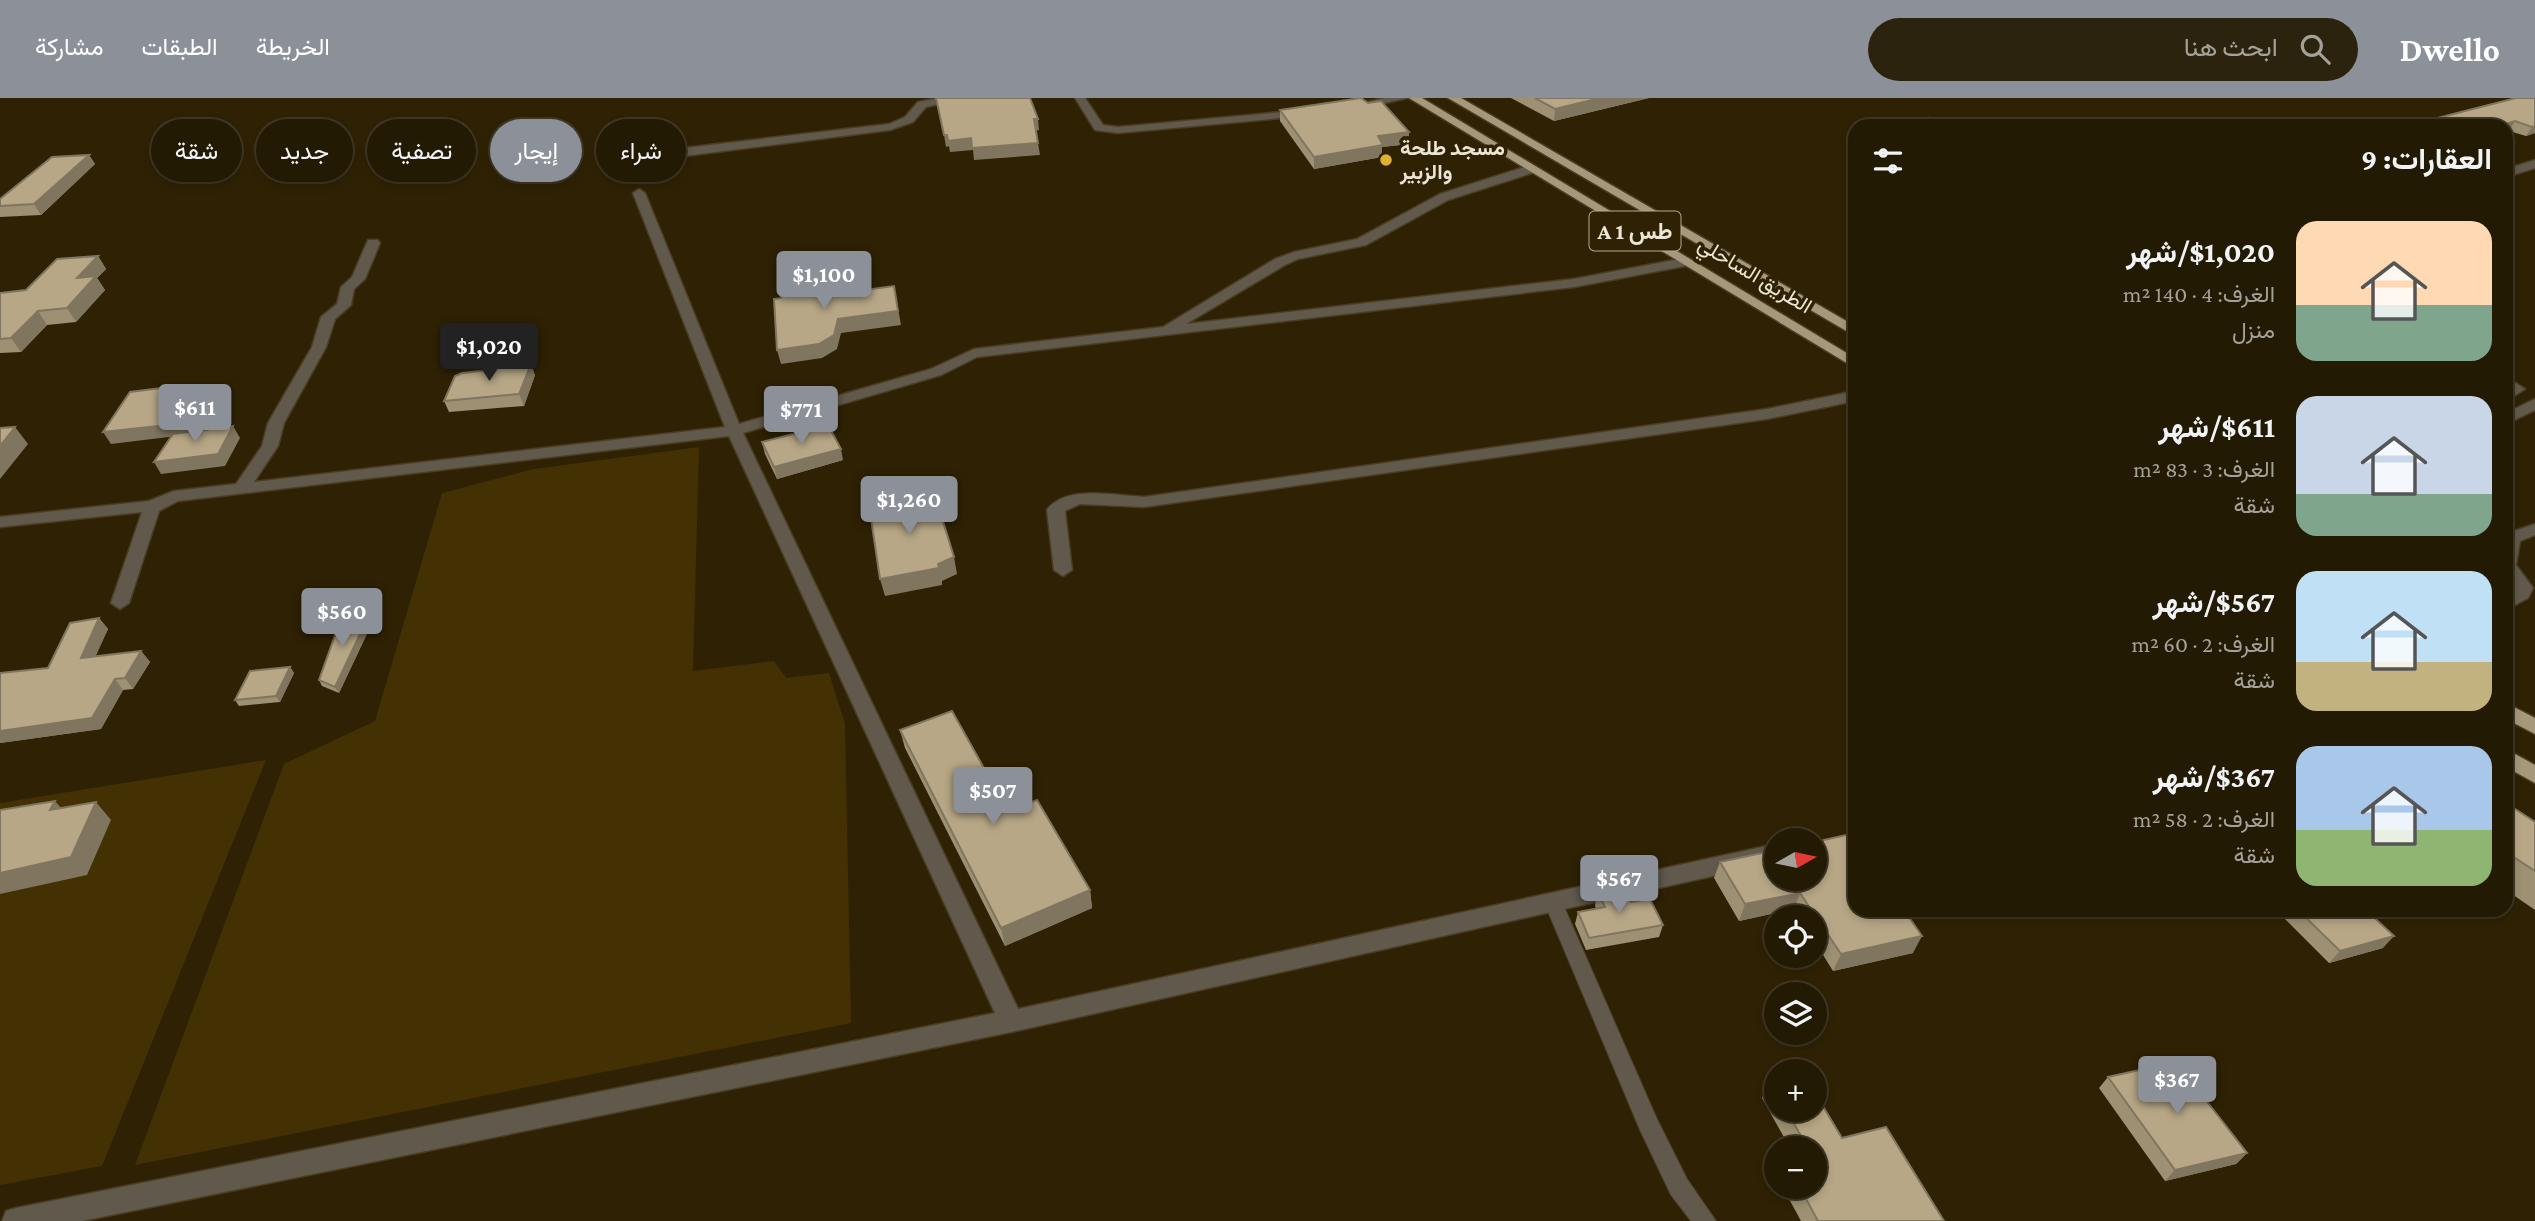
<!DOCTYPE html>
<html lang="ar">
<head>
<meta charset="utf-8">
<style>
	body { margin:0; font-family:"Crimson Pro",Vazirmatn,serif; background:#2b230d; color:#f1f3f6; direction:rtl; height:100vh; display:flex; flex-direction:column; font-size:26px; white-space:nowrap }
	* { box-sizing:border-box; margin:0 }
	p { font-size:23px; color:#a3a19a }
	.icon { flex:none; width:38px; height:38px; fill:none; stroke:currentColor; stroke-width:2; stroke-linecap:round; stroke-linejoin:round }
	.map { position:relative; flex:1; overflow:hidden; direction:ltr }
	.sheet { position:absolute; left:1848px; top:21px; width:665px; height:798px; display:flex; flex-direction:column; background:#231a03; border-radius:21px; box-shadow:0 4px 10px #0003,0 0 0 2px #403825; direction:rtl }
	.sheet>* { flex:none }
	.top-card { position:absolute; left:21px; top:21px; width:665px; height:63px; direction:rtl; display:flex; gap:14px }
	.needle { width:46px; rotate:81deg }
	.buttons { position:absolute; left:1764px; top:730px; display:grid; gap:14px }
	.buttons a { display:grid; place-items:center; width:63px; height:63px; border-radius:50%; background:#231a03; box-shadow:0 4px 10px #0003,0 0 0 2px #403825; font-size:35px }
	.price { position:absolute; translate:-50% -60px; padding:0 16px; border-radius:7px; background:#8c9099; color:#fff; font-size:23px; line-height:46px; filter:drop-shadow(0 2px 4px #0008) }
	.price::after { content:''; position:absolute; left:50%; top:42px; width:21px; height:16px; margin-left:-10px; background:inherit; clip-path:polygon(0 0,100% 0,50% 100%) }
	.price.on { background:#222; color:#fff }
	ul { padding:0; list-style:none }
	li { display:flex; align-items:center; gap:21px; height:175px; padding:0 21px }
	li span { display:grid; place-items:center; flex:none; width:196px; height:140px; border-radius:21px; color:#555 }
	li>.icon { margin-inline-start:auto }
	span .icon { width:84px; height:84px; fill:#fffc; stroke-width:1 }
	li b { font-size:30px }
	h2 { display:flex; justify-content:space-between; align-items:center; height:84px; padding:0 21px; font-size:30px }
	.chip { padding:0 24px; border-radius:32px; background:#231a03; box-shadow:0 4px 10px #0003,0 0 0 2px #403825; font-size:24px; line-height:63px }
	.chip.on { background:#8c9099; color:#fff }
	header { display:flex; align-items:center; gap:42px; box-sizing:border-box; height:98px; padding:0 35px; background:#8c9099; color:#fff }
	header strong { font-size:33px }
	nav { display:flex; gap:38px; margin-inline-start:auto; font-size:24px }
	.search { width:490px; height:63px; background:#2b230d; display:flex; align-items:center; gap:18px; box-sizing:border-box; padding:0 24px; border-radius:38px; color:#a3a19a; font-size:26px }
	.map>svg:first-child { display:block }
	.green { fill:#433103 }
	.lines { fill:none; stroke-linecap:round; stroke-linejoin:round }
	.service-casing { stroke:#4a3d21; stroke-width:2 }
	.minor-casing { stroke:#4a3d21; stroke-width:3 }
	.trunk-casing { stroke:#4a3d21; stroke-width:3 }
	.service { fill:#60594c; fill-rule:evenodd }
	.minor { fill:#60594c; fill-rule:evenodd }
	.trunk { fill:#a6987a; fill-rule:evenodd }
	.wall { fill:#9d9073 }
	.shaded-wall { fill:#80755e }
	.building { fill:#b7a786; stroke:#80755e; stroke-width:2 }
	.poi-dot { fill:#e1af34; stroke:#2f2204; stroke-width:2.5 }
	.labels { text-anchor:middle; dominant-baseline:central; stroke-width:7; stroke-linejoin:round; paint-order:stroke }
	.far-poi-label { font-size:21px; font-weight:bold; fill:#ede5d4; stroke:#2f2204; text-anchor:start }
	.far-street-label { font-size:21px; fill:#ede5d4; stroke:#2f2204 }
	.shield { fill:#2f2204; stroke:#b4aa96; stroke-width:2 }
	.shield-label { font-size:23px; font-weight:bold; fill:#ede5d4 }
</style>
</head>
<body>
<header>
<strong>Dwello</strong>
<div class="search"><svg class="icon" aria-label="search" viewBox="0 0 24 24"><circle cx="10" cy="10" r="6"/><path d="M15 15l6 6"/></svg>ابحث هنا</div>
<nav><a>الخريطة</a><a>الطبقات</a><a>مشاركة</a></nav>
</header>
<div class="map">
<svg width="2535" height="1123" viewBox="0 0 2535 1123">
	<rect width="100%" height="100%" fill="#2f2204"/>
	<path class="green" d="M699,349L693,573L774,563L786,580L829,575L845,626L851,925L135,1067L284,666L375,623L442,395L534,371Z
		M266,662L102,1068L0,1087V705Z"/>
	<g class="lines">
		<g class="service-casing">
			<path id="service" d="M1553,796L1560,799L1562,804L1656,1019L1687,1081L1716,1123H1691L1671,1097L1640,1032L1544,804L1546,799Z"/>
		</g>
		<g class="minor-casing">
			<path id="minor" d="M939,0H965L926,9L913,24L890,32L684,58L678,54L684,50L889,26L905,19L918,4Z
				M1075,0H1085L1103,27L1118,29L1304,12L1310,15L1304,18L1118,35L1095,32Z
				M1384,0H1407L1358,11L1352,8Z
				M1929,20L1946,28L1925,25V21Z
				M2535,62V70L2506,79V71Z
				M1531,67L1537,71L1535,74L1448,102L1366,147L1298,161L1285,167L1186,226L1574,181L1685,160L1692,164L1685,168L1574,189L977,259L941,277L743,335L1018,911L1776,746V764L1011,934L82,1123H2L6,1113L16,1110L995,915L729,338L178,403L159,413L129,505L120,511L111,505L142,414L0,429V419L149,403L174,393L236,386L262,348L268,325L312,249L321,219L337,206L341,189L352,179L368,142H378L380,145L365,181L354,191L351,207L335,221L326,249L284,325L278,348L254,384L725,329L633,95L639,91L645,95L739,326L931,271L974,251L1163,229L1275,161L1294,154L1357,141L1440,96Z
				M2506,279L2525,291L2506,303Z
				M1855,293V303L1767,321L1144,409L1080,406L1065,413L1072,472L1063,478L1054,472L1047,412C1066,386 1116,398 1144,399L1767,311Z
				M2535,301V312L2506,326V315Z
				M2535,426V437L2520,443L2516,467L2533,490L2528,500L2506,512V498L2515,490L2506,478V430L2514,433Z"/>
		</g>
		<g class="trunk-casing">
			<path id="trunk" d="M1409,0H1422L1855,260V270Z
				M1448,0H1461L1855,228V238Z
				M2506,605L2535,620V636L2506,621Z
				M2506,651L2535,667V685L2506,669Z"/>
		</g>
		<use href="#service" class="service"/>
		<use href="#minor" class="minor"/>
		<use href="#trunk" class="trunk"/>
	</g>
	<path class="wall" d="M1511,0H1649L1554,23Z
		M2535,0V35L2526,38L2509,33L2506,34V28H2410Z
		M1280,12L1409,34V46L1382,49V59L1314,71L1280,23Z
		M89,57L95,66L41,117L0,119V101Z
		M98,158L106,171L97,180L105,192L76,224L47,227L21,254L0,255V195L26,192Z
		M489,272L535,277L524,308L449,314L444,303Z
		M762,344L843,362L777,381L765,356Z
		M369,517L373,523L339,595L322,588L319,582Z
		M99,520L108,531L95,558L141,553L150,564L133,591L123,592L101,631L0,645V575L48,570Z
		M290,569L294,575L280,604L239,608L235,602Z
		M900,632L1008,713L1090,792L1092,810L1005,848L905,650Z
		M2506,705L2535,724V812L2506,792Z
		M1776,752L1913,855L1833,873L1815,844V819H1799L1794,811L1739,823L1714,780L1720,764Z
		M1598,795L1631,804L1663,827L1659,839L1586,852L1575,826L1578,814L1596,811L1595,807Z
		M2276,812H2366L2383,850L2329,865Z
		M2108,979L2247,1055L2236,1066L2165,1083L2099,990Z
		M1776,982V1012H1815L1842,1040L1944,1123H1801L1782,1088H1815V1050H1790L1762,1000L1770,983Z"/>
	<path class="shaded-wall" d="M1600,0H1649L1554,23L1555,11Z
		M1034,21H1038L1039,32L1035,33Z
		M2515,23L2509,33L2506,34V28H2499Z
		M2535,28V35L2526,38L2532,29Z
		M1409,34V46L1382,49V59L1314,71V59L1378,38Z
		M944,37H947L949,48L946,49Z
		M971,40L1038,45L1040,57L974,62L973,52L950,54L948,43Z
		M89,57L95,66L41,117L34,106Z
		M98,158L106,171L97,180L105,192L76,224L67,210L77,180Z
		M894,188L901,227L841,235L837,251L822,260L781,266L777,252L838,221Z
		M38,213L47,227L21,254L11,240Z
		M531,266L535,277L524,308L519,296Z
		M170,289L177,301L162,302Z
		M203,297L209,308L193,336L111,346L103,334Z
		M233,328L240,340L225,368L161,376L154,364Z
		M15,329L28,346L0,381V348Z
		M841,351L843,362L777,381L774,369Z
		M954,459L957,476L942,483V487L885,498L880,481L938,466Z
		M369,517L373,523L339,595L335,589Z
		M99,520L108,531L90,571L81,560Z
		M141,553L150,564L133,591L125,580Z
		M290,569L294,575L280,604L276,598Z
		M115,581L123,592L101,631L0,645V633Z
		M55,703L71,721L50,712Z
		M96,704L111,722L87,777L0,796V775Z
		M1090,792L1092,810L1005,848L1001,830Z
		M1800,795L1794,811L1739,823L1745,806Z
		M1922,838L1913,855L1833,873L1841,856Z
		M2394,838L2383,850L2329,865L2340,853Z
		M2247,1055L2236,1066L2165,1083L2175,1072Z"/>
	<path class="building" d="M936,0H1030L1038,21H1034L1038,45L972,50L971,40L948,43L947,37H944Z
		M1361,0L1368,5L1381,3L1409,34L1378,38L1383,47L1314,59L1280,12Z
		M1535,0H1600L1555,11Z
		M2516,0H2535V28L2532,29L2515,23L2499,28L2410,27Z
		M89,57L34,106L0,108V101L52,59Z
		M98,158L77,180L96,178L67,210L38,213L11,240L0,241V195L26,192L57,161Z
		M840,181L843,195L894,188L898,213L838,221L834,237L819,246L777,252L774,201L781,200L779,190Z
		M531,266L519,296L444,303L455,278L462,275L489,272L490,269Z
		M170,289L162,302L203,297L186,325L103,334L130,294Z
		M828,327L841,351L774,369L762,344Z
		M233,328L218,356L154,364L173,336Z
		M15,329L0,348V330Z
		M924,396L936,401L954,459L938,466L939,470L880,481L869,407Z
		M369,517L335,589L319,582L341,521Z
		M99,520L81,560L141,553L125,580L115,581L92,620L0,633V575L48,570L70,525Z
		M290,569L276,598L235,602L250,573Z
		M952,613L1008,713L1037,702L1090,792L1001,830L900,632Z
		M55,703L50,712L96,704L71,759L0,775V712Z
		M2506,705L2535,724V773L2506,754Z
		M1855,735V812H1904L1922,838L1841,856L1800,795L1745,806L1720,764L1776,752V780H1815V744Z
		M1624,789L1631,804L1650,801L1663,827L1589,840L1578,814L1605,809L1598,795Z
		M2298,812H2366L2394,838L2340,853Z
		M2176,964L2247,1055L2175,1072L2108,979Z
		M1776,982V995L1770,983Z
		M1815,995L1842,1040L1886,1029L1944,1123H1818L1799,1088H1815V1050H1808L1786,1012H1815Z"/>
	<circle class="poi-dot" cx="1386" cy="62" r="7"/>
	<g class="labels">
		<g class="far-poi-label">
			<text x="1400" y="50">مسجد طلحة<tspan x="1400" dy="24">والزبير</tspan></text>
		</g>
		<g class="far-street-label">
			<text transform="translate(1755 177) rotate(31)">الطريق الساحلي</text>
		</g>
		<rect class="shield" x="1589.5" y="113.5" width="91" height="39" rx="5"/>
		<g class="shield-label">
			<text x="1635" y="133">A 1 طس</text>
		</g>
	</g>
</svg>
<div class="buttons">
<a><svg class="needle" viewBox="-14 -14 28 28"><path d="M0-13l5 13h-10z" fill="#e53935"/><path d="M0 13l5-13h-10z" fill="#a3a19a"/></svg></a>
<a><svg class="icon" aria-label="locate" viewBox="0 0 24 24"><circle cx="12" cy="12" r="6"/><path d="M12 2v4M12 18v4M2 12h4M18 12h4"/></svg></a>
<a><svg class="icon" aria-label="layers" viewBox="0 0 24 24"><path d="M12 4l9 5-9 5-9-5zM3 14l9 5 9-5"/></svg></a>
<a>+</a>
<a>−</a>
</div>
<b class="price" style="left:824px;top:213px">$1,100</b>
<b class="price on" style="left:489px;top:285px">$1,020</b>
<b class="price" style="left:195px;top:346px">$611</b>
<b class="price" style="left:801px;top:348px">$771</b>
<b class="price" style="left:909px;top:438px">$1,260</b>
<b class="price" style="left:342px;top:550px">$560</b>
<b class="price" style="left:993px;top:729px">$507</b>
<b class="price" style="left:1619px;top:817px">$567</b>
<b class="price" style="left:2177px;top:1018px">$367</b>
<div class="top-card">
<a class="chip">شراء</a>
<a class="chip on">إيجار</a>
<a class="chip">تصفية</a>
<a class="chip">جديد</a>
<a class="chip">شقة</a>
</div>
<section class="sheet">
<h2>العقارات: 9<svg class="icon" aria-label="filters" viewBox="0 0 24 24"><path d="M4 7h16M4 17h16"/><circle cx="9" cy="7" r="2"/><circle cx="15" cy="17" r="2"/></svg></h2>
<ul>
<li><span style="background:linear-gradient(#ffd9b3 60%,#7fa58c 0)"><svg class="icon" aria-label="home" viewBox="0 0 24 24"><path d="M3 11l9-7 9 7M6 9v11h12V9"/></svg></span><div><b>$1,020/شهر</b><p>الغرف: 4 · 140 m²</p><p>منزل</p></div></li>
<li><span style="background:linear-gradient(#c9d6e8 70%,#7fa58c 0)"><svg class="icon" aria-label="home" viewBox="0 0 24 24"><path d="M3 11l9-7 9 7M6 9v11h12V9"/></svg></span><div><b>$611/شهر</b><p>الغرف: 3 · 83 m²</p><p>شقة</p></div></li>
<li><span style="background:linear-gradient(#bfe0f5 65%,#c2b280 0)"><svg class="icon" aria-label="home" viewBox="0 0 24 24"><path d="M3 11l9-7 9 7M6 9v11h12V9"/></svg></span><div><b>$567/شهر</b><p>الغرف: 2 · 60 m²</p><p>شقة</p></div></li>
<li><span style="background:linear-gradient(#a9c7e8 60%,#8fb573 0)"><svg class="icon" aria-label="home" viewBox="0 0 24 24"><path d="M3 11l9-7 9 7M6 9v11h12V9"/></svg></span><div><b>$367/شهر</b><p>الغرف: 2 · 58 m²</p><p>شقة</p></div></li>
</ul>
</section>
</div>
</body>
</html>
